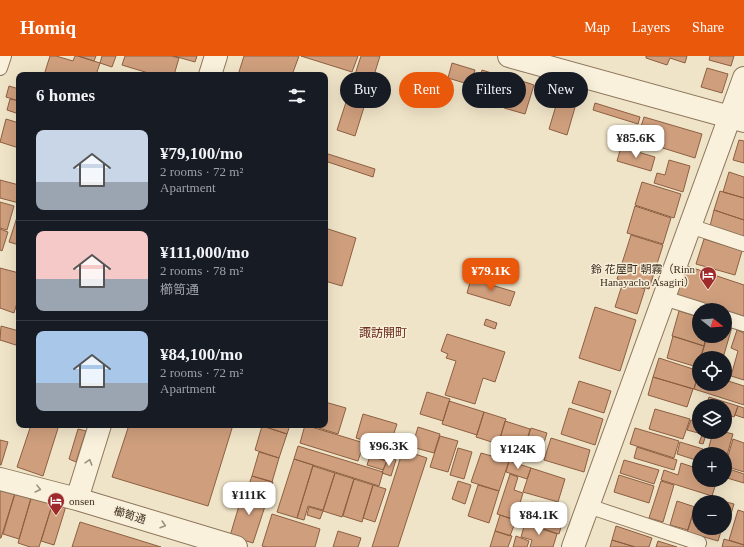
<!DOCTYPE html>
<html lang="en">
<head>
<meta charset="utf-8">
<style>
	body { margin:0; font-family:"Times New Roman","Noto Sans JP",serif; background:#20242c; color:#f1f3f6; height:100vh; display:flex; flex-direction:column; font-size:15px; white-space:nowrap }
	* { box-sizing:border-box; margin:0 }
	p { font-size:13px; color:#9ea1a6 }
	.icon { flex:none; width:22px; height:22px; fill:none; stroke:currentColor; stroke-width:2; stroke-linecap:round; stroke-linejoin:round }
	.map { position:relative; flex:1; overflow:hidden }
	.drawer { position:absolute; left:16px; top:16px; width:312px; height:356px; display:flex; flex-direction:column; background:#171b24; border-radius:8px; box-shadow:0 4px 16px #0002 }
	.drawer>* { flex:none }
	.guide { position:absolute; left:340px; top:16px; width:344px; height:36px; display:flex; gap:8px }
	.needle { width:26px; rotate:107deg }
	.controls { position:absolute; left:692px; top:247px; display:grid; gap:8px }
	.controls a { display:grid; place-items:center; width:40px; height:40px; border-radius:50%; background:#171b24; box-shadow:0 4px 16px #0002; font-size:20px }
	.price { position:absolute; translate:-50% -34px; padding:0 9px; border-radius:8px; background:#fff; color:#222; font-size:13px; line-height:26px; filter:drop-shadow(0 1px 2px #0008) }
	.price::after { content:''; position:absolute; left:50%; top:24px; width:12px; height:9px; margin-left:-6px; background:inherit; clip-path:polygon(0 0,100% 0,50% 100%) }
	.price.current { background:#ea580c; color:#fff }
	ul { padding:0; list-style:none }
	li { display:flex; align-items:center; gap:12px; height:100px; padding:0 20px }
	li+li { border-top:1px solid #363941 }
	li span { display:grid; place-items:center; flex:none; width:112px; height:80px; border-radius:8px; color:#555 }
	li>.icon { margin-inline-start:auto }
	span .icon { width:48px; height:48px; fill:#fffc; stroke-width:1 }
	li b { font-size:17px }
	h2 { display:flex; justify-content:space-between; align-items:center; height:48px; padding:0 20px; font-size:17px }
	.pill { padding:0 14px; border-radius:18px; background:#171b24; box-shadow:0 4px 16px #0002; font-size:14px; line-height:36px }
	.pill.current { background:#ea580c; color:#fff }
	header { display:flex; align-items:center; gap:24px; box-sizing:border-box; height:56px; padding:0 20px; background:#ea580c; color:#fff }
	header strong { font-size:19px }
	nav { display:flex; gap:22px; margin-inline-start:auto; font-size:14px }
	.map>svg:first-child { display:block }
	.building { fill:#cf9f7d; stroke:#8d5f41 }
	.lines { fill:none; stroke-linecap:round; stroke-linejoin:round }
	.service-casing { stroke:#8d765c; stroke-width:16 }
	.minor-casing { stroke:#8d765c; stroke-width:24 }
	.tertiary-casing { stroke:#8d765c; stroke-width:24 }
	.service { stroke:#faf1dc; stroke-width:14 }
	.minor { stroke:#faf1dc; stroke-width:22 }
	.tertiary { stroke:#faf1dc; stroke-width:22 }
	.oneway { stroke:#9c907e }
	.labels { text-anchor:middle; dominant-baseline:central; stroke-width:3; stroke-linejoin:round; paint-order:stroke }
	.poi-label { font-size:11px; fill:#3d2e20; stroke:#f7eed8; text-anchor:end }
	.street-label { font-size:11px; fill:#3d2e20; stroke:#f7eed8 }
	.neighbourhood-label { font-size:12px; fill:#6b2e1e; stroke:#f7eed8 }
</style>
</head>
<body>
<header>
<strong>Homiq</strong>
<nav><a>Map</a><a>Layers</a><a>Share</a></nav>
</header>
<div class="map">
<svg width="744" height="491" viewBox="0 0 744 491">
	<rect width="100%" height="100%" fill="#f0e4c8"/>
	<path class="building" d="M50,0H56L73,5L75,0H78L100,7L96,19H44Z
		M78,0H96L94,5Z
		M102,0H116L112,11L100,7Z
		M125,0H171L179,2L174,19H155L122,9Z
		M174,0H197L195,6Z
		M244,0H299L292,19H238Z
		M301,0H358L352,16Z
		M361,0H380L355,80L337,74Z
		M646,0H687L685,7L670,2L667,9L646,2Z
		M710,0H734L731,10L709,4Z
		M452,7L475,14L471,29L448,22Z
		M707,12L728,18L722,37L701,31Z
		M482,14L504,21L497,44L476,37Z
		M513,22L534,29L525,58L504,52Z
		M9,30L19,33V45L6,41Z
		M560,36L578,41L567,79L549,73Z
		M10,43L19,45V58L7,54Z
		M595,47L640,61L638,68L593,54Z
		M644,61L702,78L695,102L637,84Z
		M6,63L19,67V92L0,86Z
		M739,84L744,85V107L733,104Z
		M621,91L655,101L651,115L617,105Z
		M325,97L375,113L373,121L325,105Z
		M669,104L690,110L683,136L654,127L657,117L665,119Z
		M729,116L744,121V142L723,136Z
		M0,124L19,129V147L0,142Z
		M642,126L681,138L674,162L635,149Z
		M720,135L744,142V164L714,154Z
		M0,146L14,150L7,174L0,172Z
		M635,150L671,162L663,188L627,177Z
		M714,154L744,164V181L710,170Z
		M19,155V189L9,186Z
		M325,172L356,182L342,230L325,225Z
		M0,173L8,176L2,195L0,194Z
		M631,179L663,189L649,233L617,223Z
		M704,183L742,195L735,219L696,208Z
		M681,208L744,229V262L725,256V254H718L670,239Z
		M0,212L19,217V240L14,257L0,252Z
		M471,223L515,236L510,250L467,237Z
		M623,226L645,233L637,258L615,251Z
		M595,251L636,264L620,315L579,302Z
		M679,255L699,261V280H706L704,290L672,280Z
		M486,263L497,267L495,273L484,269Z
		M725,269L732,271L723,302H701L707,280H725Z
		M1,270L19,275V290L0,284Z
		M737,274L744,277V324L731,320L738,295L731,292Z
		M447,278L505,296L495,326L483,322L475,348L445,339L456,305L446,302L448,298L441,295Z
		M673,280L704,290L697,311L667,302Z
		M659,302L699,315L694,333L653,321Z
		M699,316V328H725V324L744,330V349L694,333Z
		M653,321L693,333L687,351L648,339Z
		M579,325L611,335L604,357L572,347Z
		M427,336L450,343L443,365L420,358Z
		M709,341L738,350L734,361L725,358V350H706Z
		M449,345L484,356L477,379L442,368Z
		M325,346L346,352L338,378L309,369H325Z
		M738,350L744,352V362L735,359Z
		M569,352L603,363L595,389L561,378Z
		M655,353L690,363L683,383L649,373Z
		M484,356L506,363L498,388L476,381Z
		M363,358L397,368L389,392L356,382Z
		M691,364L699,366V376H703L702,378L687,374Z
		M505,365L530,373L523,398L498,390Z
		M31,369H59L43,420L17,411Z
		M129,369H233L208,450L112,421Z
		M267,369H290L287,378L266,371Z
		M305,369L364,387L358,405L300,387Z
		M262,370L287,378L279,402L255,394Z
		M418,371L440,378L434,397L412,391Z
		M531,372L547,377L539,403L523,398Z
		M635,372L679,385L674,402L630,388Z
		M78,373L86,375L76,406L69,403Z
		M703,376H707L703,388L699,387Z
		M713,376H725L733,378L725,406V398H707Z
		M440,380L458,385L448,416L430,411Z
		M551,382L590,394L584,416L544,404Z
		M733,383L744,387V416L725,410Z
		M0,384L8,386L1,409H0Z
		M680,386L703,393L701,398H699V405L677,398Z
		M298,390L383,416L379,430L294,403Z
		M369,391L389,397L387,405L366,399Z
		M637,391L677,404L674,414L634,402Z
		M458,392L472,396L464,423L450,419Z
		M403,394L427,402L398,491H372Z
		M259,396L279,402L272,426L252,420Z
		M481,397L509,405L499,435L471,426Z
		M370,400L387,405L383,414L367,409Z
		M388,402L396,404L391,420L382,417Z
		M294,403L313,409L297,462L277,456Z
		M624,404L659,414L654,428L620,417Z
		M509,405L531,412L527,423L506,416Z
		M681,407L699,413V424H717L712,440L661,424L664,414L678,419Z
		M313,410L335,417L323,454L308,450L304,464L297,462Z
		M531,412L565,423L558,446L523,436Z
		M729,413L744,418V427L727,422Z
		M335,417L354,423L342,461L323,455Z
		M510,418L518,421L514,434L523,437L515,464L497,458Z
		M619,419L654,430L649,447L614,436Z
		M252,420L273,426L268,441L247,434Z
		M354,423L373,429L362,466L343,460Z
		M458,425L471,429L465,448L452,443Z
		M661,425L674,429L663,466L649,462Z
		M0,429L16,434L1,482H0Z
		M373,429L386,433L375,466L363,462Z
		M478,429L499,435L489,467L468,460Z
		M244,433L268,441L253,487L230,480Z
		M16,434L32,439L19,483L3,478Z
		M32,439L53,446L39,491H30L18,487Z
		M719,444L734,448L728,468L725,467V446H719Z
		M677,445L695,451L688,474L670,469Z
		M53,446L66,450L54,489L41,485Z
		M532,446L565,457L559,478L525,467Z
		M309,451L323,455L320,463L307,459Z
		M695,451L699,452V472H722L718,485L687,476Z
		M738,454L744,456V489L729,484Z
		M272,458L320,473L315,491H266L262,490Z
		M500,459L516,464L510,480L495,475Z
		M80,466L161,491H72Z
		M525,467L557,478L553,491H530L532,484L521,481Z
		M616,470L652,482L649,491H635L612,484Z
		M338,475L361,482L358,491H333Z
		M495,475L512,480L508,491H490Z
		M516,480L529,485L527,491H513Z
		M724,483L744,489V491H722Z
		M612,484L635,491H610Z
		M658,485L677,491H656Z"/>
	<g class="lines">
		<g class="service-casing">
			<path id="service" d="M0,12L4,0
				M690,170L744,188
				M664,242L702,254
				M725,262L744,268
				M588,450L699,487"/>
		</g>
		<g class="minor-casing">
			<path id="minor" d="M210,19L216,0
				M0,423L77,443L236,491
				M77,443L100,369
				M573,491L744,22"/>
		</g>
		<g class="tertiary-casing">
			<path id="tertiary" d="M509,0L744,65"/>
		</g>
		<use href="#service" class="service"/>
		<use href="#minor" class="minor"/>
		<use href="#tertiary" class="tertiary"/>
	</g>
	<defs><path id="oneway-chevron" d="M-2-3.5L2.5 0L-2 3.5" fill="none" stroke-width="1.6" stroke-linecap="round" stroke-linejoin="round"/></defs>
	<g class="oneway">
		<use href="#oneway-chevron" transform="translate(89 406) rotate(-73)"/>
		<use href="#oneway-chevron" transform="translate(38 433) rotate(14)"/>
		<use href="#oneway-chevron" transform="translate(163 469) rotate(17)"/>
	</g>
	<defs>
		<g id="hotel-pin" transform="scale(0.9)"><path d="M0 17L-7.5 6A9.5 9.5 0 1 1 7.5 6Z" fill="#9e2a2b" stroke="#f7eed8"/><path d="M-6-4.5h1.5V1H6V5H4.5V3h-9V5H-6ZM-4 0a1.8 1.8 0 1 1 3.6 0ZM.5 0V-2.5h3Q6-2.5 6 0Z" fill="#fff"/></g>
	</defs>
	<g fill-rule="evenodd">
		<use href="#hotel-pin" x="708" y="219"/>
		<use href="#hotel-pin" x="56" y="445"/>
	</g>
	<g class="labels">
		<g class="poi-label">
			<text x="695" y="213">鈴 花屋町 朝霧（Rinn<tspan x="695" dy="13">Hanayacho Asagiri）</tspan></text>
			<text x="69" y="445" text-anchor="start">onsen</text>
		</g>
		<g class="street-label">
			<text transform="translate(130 459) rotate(17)">櫛笥通</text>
		</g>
		<g class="neighbourhood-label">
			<text x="383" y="277">諏訪開町</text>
		</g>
	</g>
</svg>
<div class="controls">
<a><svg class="needle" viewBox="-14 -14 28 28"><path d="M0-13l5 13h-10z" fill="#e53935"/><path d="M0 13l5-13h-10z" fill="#9ea1a6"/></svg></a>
<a><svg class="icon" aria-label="locate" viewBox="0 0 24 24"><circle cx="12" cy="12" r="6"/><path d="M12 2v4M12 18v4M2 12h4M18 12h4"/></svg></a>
<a><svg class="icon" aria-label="layers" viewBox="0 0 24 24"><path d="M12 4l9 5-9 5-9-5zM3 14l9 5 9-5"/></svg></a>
<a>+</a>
<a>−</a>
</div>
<b class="price" style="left:636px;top:103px">¥85.6K</b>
<b class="price current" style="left:491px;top:236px">¥79.1K</b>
<b class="price" style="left:389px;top:411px">¥96.3K</b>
<b class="price" style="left:518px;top:414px">¥124K</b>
<b class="price" style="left:249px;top:460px">¥111K</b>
<b class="price" style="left:539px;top:480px">¥84.1K</b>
<div class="guide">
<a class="pill">Buy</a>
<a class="pill current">Rent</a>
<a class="pill">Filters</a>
<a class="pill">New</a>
</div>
<section class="drawer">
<h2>6 homes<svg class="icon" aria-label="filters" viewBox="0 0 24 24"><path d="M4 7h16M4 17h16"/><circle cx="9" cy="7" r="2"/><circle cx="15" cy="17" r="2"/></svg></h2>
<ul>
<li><span style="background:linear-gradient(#c9d6e8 65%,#9aa5b1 0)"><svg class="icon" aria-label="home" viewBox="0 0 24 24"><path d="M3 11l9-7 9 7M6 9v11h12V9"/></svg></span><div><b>¥79,100/mo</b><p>2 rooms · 72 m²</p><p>Apartment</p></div></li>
<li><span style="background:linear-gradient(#f6c9c9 60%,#9aa5b1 0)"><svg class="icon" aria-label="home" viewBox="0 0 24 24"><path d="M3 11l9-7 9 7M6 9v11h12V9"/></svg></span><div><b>¥111,000/mo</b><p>2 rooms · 78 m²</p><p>櫛笥通</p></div></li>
<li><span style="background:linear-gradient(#a9c7e8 65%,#9aa5b1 0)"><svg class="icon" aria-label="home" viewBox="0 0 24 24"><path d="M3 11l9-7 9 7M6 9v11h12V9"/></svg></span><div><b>¥84,100/mo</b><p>2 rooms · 72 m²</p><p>Apartment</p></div></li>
</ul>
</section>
</div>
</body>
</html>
